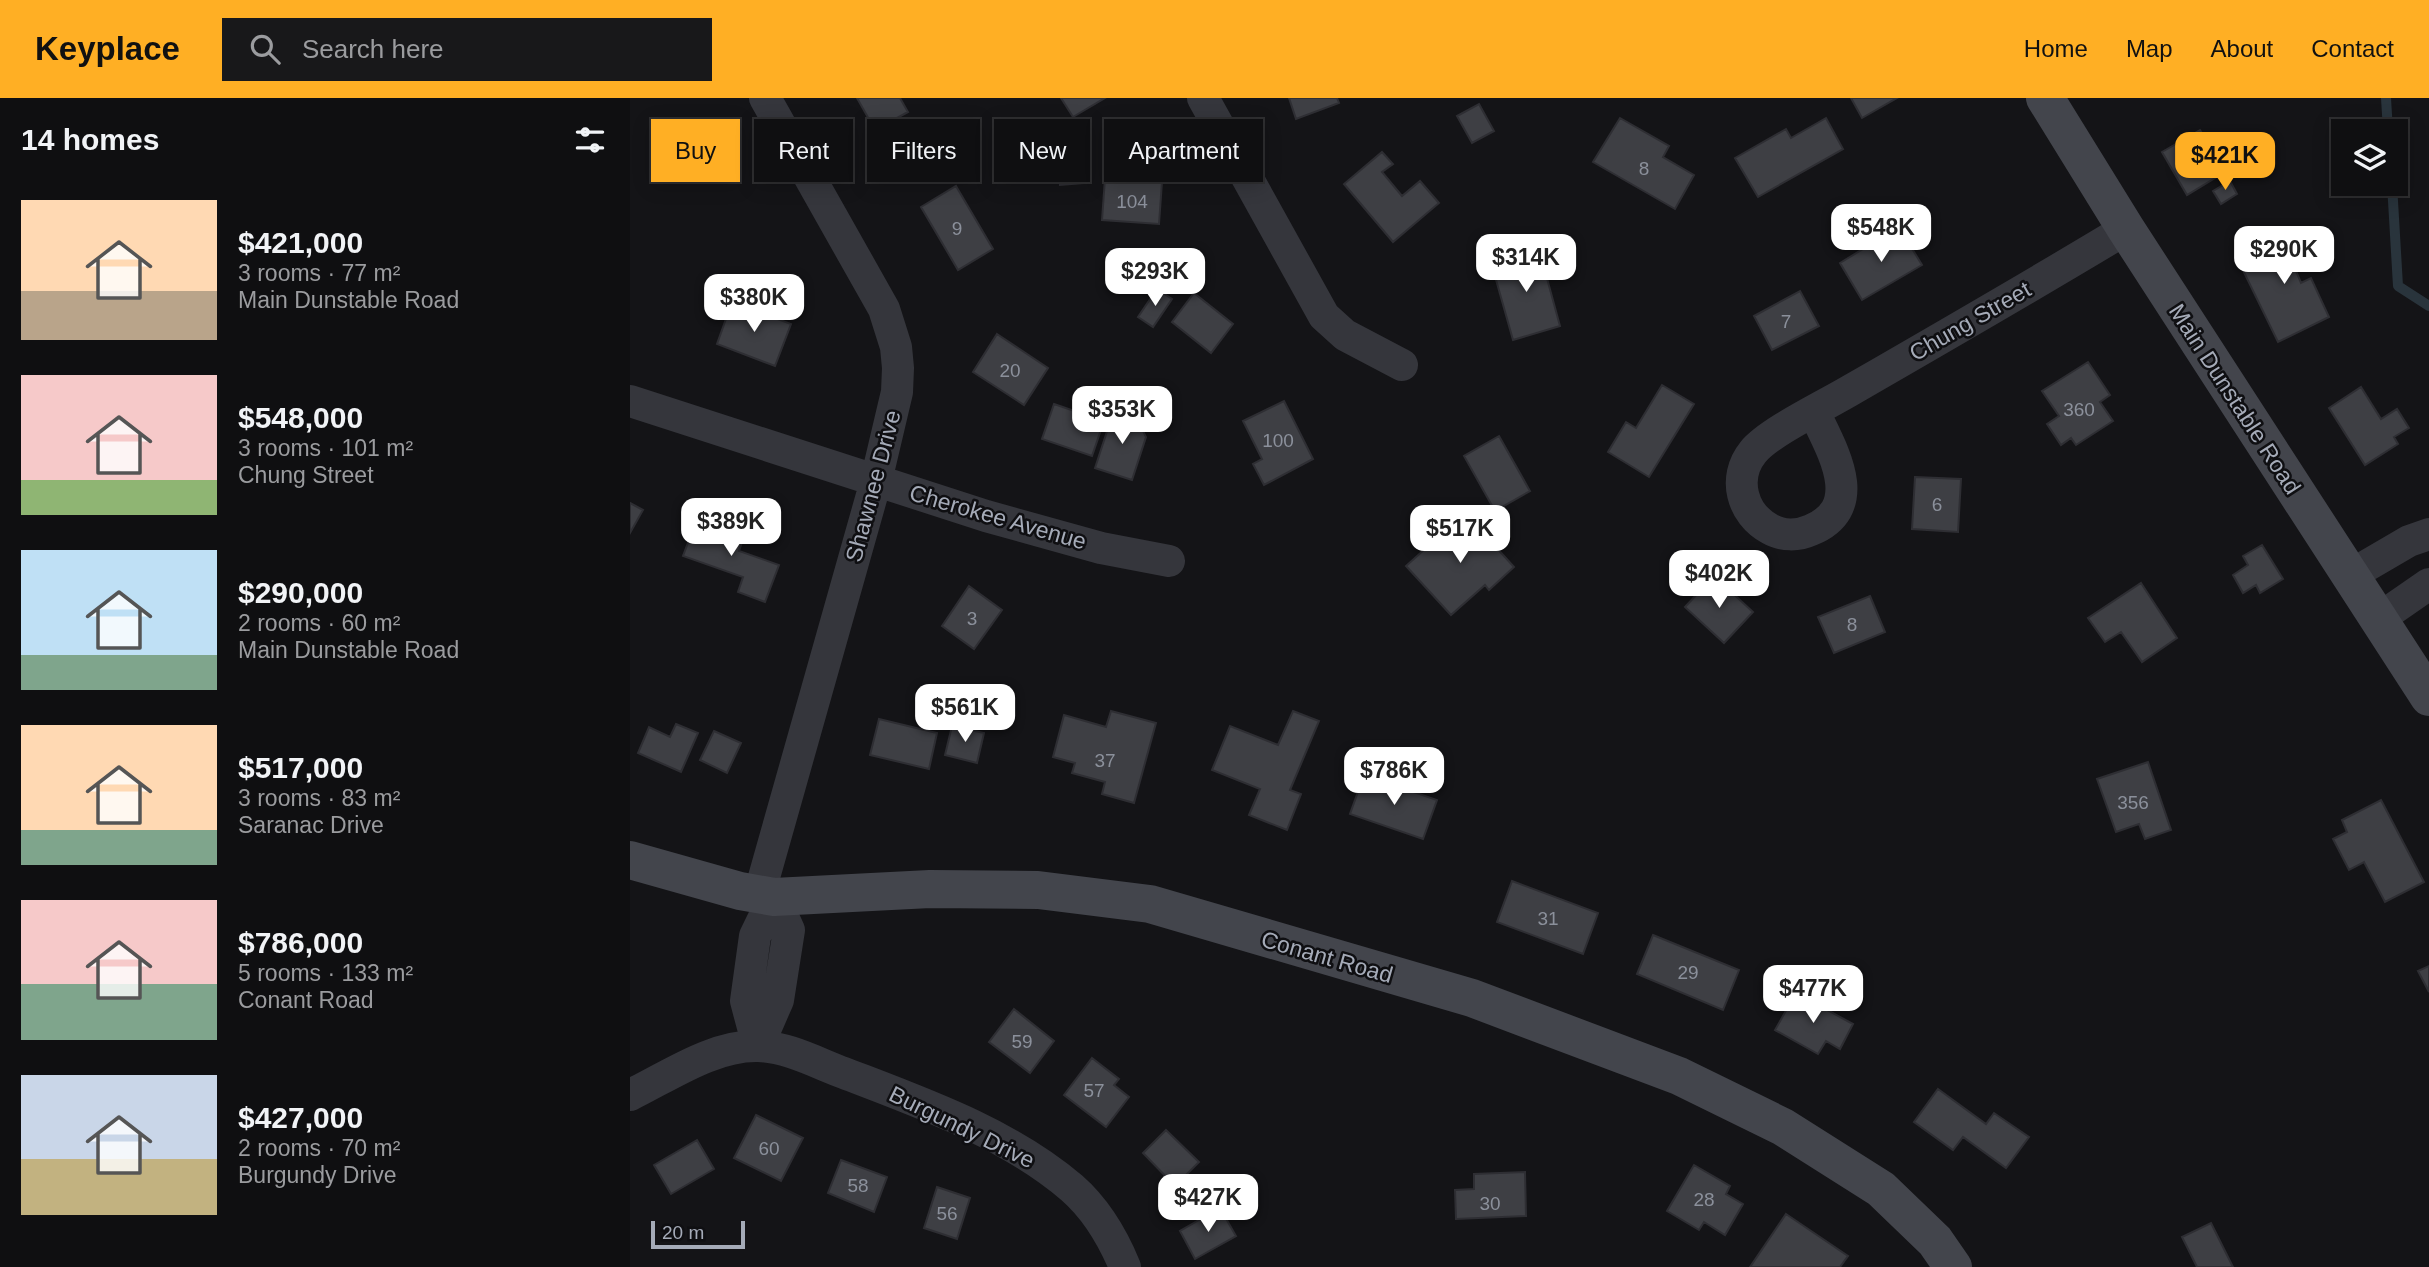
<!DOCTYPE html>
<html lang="en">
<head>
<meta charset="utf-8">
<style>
	body { margin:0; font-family:Arial,sans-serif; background:#18181a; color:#f1f3f6; height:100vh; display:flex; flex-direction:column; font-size:26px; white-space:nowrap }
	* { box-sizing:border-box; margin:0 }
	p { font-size:23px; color:#9b9c9f }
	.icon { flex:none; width:38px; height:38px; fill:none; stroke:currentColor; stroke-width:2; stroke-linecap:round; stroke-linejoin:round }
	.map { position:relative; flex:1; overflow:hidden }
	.drawer { display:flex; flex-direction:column; background:#0f0f11; width:630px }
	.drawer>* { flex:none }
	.hud { position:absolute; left:21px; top:21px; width:665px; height:63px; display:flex; gap:14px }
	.buttons { position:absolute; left:1701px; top:21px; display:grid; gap:14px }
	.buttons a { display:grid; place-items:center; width:77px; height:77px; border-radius:0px; background:#0f0f11; box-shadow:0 4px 18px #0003,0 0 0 2px #2f2f31; font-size:35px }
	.scale { position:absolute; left:21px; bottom:18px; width:94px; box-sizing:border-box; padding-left:7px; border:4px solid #a5abb8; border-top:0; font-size:19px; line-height:24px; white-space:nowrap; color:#a5abb8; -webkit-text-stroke:5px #0f0f12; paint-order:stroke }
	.price { position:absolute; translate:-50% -60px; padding:0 16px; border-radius:14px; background:#fff; color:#222; font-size:23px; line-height:46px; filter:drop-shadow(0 2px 4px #0008) }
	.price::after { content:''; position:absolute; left:50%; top:42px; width:21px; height:16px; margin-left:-10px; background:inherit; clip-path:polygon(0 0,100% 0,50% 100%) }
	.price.active { background:#ffaf24; color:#111 }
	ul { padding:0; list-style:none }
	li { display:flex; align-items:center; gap:21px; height:175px; padding:0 21px }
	li span { display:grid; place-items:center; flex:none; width:196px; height:140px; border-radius:0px; color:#555 }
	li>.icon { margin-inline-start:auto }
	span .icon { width:84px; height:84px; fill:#fffc; stroke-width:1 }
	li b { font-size:30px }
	h2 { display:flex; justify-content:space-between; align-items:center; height:84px; padding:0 21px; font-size:30px }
	.pill { padding:0 24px; border-radius:0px; background:#0f0f11; box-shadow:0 4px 18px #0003,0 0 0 2px #2f2f31; font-size:24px; line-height:63px }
	.pill.active { background:#ffaf24; color:#111 }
	header { display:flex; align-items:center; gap:42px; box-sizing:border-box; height:98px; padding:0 35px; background:#ffaf24; color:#111 }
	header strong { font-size:33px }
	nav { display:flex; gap:38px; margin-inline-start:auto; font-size:24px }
	.search { width:490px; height:63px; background:#18181a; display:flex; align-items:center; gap:18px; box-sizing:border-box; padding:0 24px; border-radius:0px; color:#9b9c9f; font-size:26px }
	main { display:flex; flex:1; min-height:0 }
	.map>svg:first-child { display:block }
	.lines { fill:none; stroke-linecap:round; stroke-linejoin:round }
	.stream { stroke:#29343c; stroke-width:10 }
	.building { fill:#3e3f44; stroke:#2e2e33; stroke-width:2 }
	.street { stroke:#35363c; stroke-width:32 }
	.secondary { stroke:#43454c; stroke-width:38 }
	.labels { text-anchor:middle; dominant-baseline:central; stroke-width:5; stroke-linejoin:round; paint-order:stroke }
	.number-label { font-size:19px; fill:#8b909b }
	.street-label { font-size:23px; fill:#a5abb8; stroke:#0f0f12 }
</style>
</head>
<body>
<header>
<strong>Keyplace</strong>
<div class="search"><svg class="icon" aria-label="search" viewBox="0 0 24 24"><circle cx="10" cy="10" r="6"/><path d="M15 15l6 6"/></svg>Search here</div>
<nav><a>Home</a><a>Map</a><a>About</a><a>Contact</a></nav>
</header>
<main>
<section class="drawer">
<h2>14 homes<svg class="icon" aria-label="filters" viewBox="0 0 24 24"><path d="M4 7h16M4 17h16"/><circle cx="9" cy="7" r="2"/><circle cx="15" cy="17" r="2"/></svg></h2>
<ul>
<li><span style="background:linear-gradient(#ffd9b3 65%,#b9a48a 0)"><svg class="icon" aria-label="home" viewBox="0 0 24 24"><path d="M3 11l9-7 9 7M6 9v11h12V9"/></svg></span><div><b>$421,000</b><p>3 rooms · 77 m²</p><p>Main Dunstable Road</p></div></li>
<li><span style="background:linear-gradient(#f6c9c9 75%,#8fb573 0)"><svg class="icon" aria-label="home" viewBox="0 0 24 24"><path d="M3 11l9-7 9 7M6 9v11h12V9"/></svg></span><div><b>$548,000</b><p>3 rooms · 101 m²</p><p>Chung Street</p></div></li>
<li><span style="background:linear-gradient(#bfe0f5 75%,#7fa58c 0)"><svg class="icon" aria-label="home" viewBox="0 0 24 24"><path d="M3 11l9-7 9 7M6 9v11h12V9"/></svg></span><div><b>$290,000</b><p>2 rooms · 60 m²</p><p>Main Dunstable Road</p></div></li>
<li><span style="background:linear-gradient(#ffd9b3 75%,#7fa58c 0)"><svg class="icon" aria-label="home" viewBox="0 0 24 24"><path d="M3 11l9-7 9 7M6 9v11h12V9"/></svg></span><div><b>$517,000</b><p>3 rooms · 83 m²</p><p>Saranac Drive</p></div></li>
<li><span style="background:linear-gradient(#f6c9c9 60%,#7fa58c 0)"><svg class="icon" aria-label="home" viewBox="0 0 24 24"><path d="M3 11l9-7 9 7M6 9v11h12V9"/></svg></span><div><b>$786,000</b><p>5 rooms · 133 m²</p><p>Conant Road</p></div></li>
<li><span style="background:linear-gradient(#c9d6e8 60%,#c2b280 0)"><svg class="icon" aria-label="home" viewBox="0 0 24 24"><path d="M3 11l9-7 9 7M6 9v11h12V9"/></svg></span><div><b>$427,000</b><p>2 rooms · 70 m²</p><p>Burgundy Drive</p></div></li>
</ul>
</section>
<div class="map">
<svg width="1799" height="1169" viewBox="0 0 1799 1169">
	<rect width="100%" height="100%" fill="#141417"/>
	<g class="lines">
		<path class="stream" d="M1756,0L1758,33
			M1762,86L1768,188L1799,208"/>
	</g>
	<path class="building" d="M227,0H270L278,14L245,32Z
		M431,0H475L443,19Z
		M659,0H707L709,5L666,21Z
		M1221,0H1267L1232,20Z
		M849,6L864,33L842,45L827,18Z
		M990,20L1039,48L1033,59L1064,77L1045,111L963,64Z
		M1196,20L1213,51L1128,99L1105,60L1156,31L1161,40Z
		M1570,32L1595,74L1557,97L1532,54Z
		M752,54L763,66L752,74L772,98L790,83L809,105L763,144L714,86Z
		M451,63L453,85L430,87L428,65Z
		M475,80L532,84L529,126L472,122Z
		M1600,83L1607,96L1591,106L1583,93Z
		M326,88L363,151L328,172L291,109Z
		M1269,129L1292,167L1232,202L1210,165Z
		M1666,132L1682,165L1666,173L1671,185L1681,180L1699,219L1648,244L1607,160Z
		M909,151L930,228L883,242L861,164Z
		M527,191L542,201L523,229L508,219Z
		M1170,193L1189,228L1142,252L1124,218Z
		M564,195L603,226L581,255L542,224Z
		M102,204L161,226L145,268L87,246Z
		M367,236L418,270L394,307L343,274Z
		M1458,264L1480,297L1470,304L1483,323L1446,347L1441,340L1431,347L1417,326L1429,318L1412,293Z
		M1032,287L1064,306L1019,379L978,354L996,324L1006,330Z
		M1731,289L1751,321L1767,311L1779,330L1764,339L1768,346L1735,367L1699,310Z
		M654,303L683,361L634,387L623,366L632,361L613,323Z
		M424,306L474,323L462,358L412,341Z
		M484,312L506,319L516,339L502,382L465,370Z
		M869,338L900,393L865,413L834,358Z
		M1285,379L1331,381L1328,434L1282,431Z
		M0,405L13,412L0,435Z
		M835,415L884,469L859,492L855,487L821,517L776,468Z
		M67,421L114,438L109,453L149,467L135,504L108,494L113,479L53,458Z
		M1632,447L1653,481L1630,495L1626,487L1613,495L1603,477L1618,467L1613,458Z
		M1084,478L1123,514L1094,545L1055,509Z
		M1511,485L1547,540L1512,564L1491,534L1475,544L1458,520Z
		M339,488L372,512L344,551L312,528Z
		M1240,498L1255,534L1204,555L1188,519Z
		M481,613L526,625L504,705L472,696L475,684L442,675L445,665L423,659L434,617L476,629Z
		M663,613L689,623L660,692L671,696L657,732L619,717L630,691L582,672L600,628L648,647Z
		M249,621L307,635L299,671L240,657Z
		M46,626L68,635L51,674L8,655L19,629L40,639Z
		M322,628L354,635L347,665L315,657Z
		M84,633L111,645L97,675L70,662Z
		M1518,664L1541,732L1515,741L1509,726L1486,734L1467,681Z
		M734,677L807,702L793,741L720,716Z
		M1751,702L1794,784L1755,804L1734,764L1719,772L1703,741L1717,734L1712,722Z
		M882,783L968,815L953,856L867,824Z
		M1023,837L1109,872L1093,912L1007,876Z
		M1799,868V894L1788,873Z
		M1166,895L1223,926L1210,951L1196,943L1188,956L1145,932Z
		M384,911L424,943L400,975L359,944Z
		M462,960L489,981L484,987L499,999L476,1029L434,997Z
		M1308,991L1356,1026L1364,1015L1399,1039L1376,1070L1333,1039L1323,1052L1284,1024Z
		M126,1017L173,1040L151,1083L104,1060Z
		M536,1032L569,1064L545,1088L513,1055Z
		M67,1042L84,1071L41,1096L24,1067Z
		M211,1062L257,1079L244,1114L198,1095Z
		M1064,1067L1100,1088L1096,1096L1113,1106L1095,1137L1074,1124L1069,1132L1037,1113Z
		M895,1074L896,1118L826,1121L825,1092L844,1091V1076Z
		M307,1089L340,1100L327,1141L294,1130Z
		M590,1110L606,1138L565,1161L550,1133Z
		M1156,1116L1218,1158L1210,1169H1120Z
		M1581,1125L1603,1169H1567L1552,1139Z"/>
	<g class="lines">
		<path class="street" d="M573,0L694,218L715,237L772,267
			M0,303L356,418L471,450L539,463
			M1184,314C1202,352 1237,409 1181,432C1168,438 1152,438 1140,431C1112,416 1102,380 1123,354C1139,334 1196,307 1221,292C1313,239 1405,186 1496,131
			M1719,478L1779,443L1799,436
			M1747,522L1799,486
			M129,797L246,383L267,294L268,270L266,249L254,211L135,0
			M128,948L148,902L159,832L144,799
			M128,948L116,903L125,838L144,799
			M0,997C39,978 83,947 128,948C158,949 187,965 214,975C292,1005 378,1035 442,1090C466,1111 483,1140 495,1169"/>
		<path class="secondary" d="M1415,0L1496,131L1799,599
			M0,762L110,793L144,799L300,791L408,792L520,806L842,900L1049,978L1153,1029L1251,1091L1305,1143L1323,1169"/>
	</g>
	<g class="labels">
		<g class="number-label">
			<text x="1014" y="70">8</text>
			<text x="502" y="103">104</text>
			<text x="327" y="130">9</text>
			<text x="1156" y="223">7</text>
			<text x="380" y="272">20</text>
			<text x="1449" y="311">360</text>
			<text x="648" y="342">100</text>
			<text x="1307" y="406">6</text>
			<text x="342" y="520">3</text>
			<text x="1222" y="526">8</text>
			<text x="475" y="662">37</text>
			<text x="1503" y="704">356</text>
			<text x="918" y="820">31</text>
			<text x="1058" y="874">29</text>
			<text x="392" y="943">59</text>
			<text x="464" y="992">57</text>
			<text x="139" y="1050">60</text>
			<text x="228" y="1087">58</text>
			<text x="1074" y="1101">28</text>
			<text x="860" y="1105">30</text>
			<text x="317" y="1115">56</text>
		</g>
		<g class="street-label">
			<text transform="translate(1340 223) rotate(-30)">Chung Street</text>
			<text transform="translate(1605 301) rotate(57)">Main Dunstable Road</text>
			<text transform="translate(243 388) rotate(-75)">Shawnee Drive</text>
			<text transform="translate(368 419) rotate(16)">Cherokee Avenue</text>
			<text transform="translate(697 859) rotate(16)">Conant Road</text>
			<text transform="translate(332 1029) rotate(26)">Burgundy Drive</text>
		</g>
	</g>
</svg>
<div class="buttons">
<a><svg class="icon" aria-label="layers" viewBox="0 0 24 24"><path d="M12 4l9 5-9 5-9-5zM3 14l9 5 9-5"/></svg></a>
</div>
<div class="scale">20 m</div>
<b class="price active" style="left:1595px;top:94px">$421K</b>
<b class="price" style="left:1251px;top:166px">$548K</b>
<b class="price" style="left:1654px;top:188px">$290K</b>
<b class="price" style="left:896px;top:196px">$314K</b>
<b class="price" style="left:525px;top:210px">$293K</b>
<b class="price" style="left:124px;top:236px">$380K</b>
<b class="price" style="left:492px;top:348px">$353K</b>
<b class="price" style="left:101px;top:460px">$389K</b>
<b class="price" style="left:830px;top:467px">$517K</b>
<b class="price" style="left:1089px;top:512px">$402K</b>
<b class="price" style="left:335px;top:646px">$561K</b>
<b class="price" style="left:764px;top:709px">$786K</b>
<b class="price" style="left:1183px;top:927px">$477K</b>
<b class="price" style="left:578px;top:1136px">$427K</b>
<div class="hud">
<a class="pill active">Buy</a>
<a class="pill">Rent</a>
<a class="pill">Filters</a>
<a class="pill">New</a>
<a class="pill">Apartment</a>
</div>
</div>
</main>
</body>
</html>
